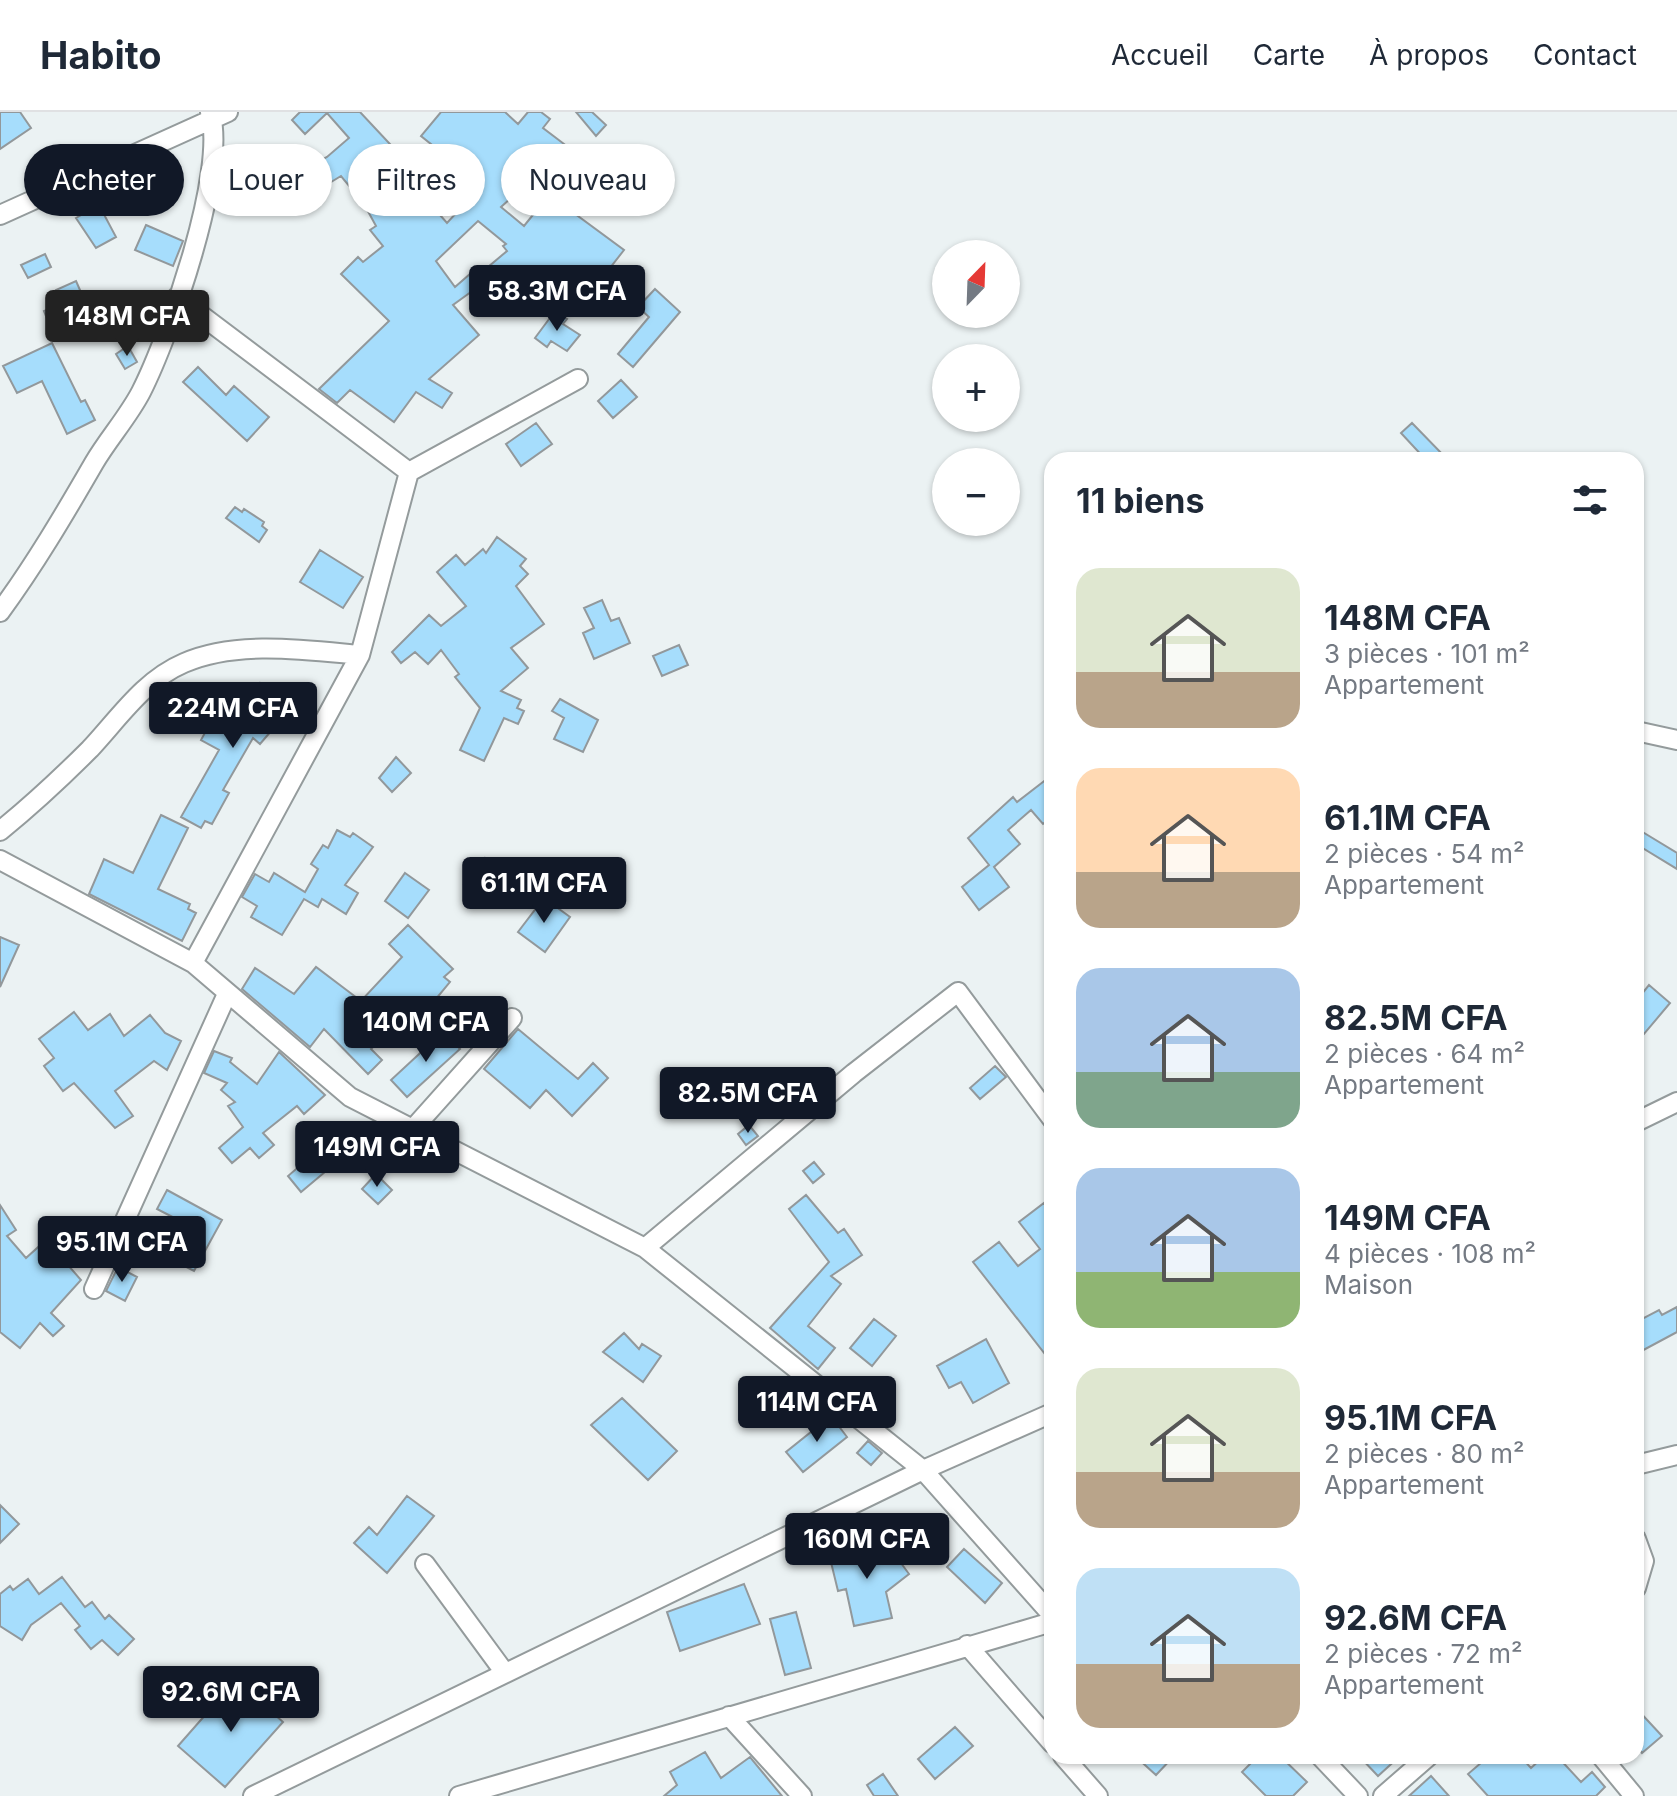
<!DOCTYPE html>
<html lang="fr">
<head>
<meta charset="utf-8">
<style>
	body { margin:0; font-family:Inter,sans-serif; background:#f6f6f7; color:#1f2937; height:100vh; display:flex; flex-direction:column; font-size:30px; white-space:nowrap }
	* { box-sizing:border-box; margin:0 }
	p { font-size:26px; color:#747a83 }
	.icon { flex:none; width:44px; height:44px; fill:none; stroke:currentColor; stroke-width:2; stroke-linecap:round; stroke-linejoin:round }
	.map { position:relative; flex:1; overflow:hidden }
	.side { position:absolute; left:1044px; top:340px; width:600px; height:1312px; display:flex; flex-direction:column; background:#fff; border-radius:24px; box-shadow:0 2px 6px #0004 }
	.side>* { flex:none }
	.guide { position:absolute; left:24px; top:32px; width:760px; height:72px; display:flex; gap:16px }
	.needle { width:52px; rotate:23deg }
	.tools { position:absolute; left:932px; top:128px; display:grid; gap:16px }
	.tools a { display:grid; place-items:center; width:88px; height:88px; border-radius:50%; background:#fff; box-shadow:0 2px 6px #0004; font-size:40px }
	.price { position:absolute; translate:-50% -68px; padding:0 18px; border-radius:8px; background:#111827; color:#fff; font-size:26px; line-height:52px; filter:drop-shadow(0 2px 4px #0008) }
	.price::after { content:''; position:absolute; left:50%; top:48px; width:24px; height:18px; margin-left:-12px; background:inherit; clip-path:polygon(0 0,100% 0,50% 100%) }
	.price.active { background:#222; color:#fff }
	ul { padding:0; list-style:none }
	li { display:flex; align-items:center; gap:24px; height:200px; padding:0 32px }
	li span { display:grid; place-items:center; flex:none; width:224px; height:160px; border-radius:24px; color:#555 }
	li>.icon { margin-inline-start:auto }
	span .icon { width:96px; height:96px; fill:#fffc; stroke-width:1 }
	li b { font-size:34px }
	h2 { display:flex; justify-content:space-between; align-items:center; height:96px; padding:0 32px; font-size:34px }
	.chip { padding:0 28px; border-radius:36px; background:#fff; box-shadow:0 2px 6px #0004; font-size:28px; line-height:72px }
	.chip.active { background:#111827; color:#fff }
	header { display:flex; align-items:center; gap:48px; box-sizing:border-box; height:112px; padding:0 40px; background:#fff; border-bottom:2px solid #e0e1e3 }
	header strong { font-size:38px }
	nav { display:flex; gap:44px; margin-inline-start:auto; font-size:28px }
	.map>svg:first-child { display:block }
	.building { fill:#a6ddfc; stroke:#92989b; stroke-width:2; fill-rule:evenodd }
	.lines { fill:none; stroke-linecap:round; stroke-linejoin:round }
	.street-casing { stroke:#949b9c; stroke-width:22 }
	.street { stroke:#fff; stroke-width:18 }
</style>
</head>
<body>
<header>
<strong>Habito</strong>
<nav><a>Accueil</a><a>Carte</a><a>À propos</a><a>Contact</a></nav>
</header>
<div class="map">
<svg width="1677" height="1684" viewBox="0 0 1677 1684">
	<rect width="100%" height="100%" fill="#ebf2f3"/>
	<path class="building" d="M0,0H20L31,16L0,37Z
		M300,0H360L403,46L396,53L447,111L482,73L421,24L441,0H505L518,12L528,0H541L550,7L543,16L568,35L501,95L524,114L545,88L563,102L567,96L624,138L588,184L581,178L567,194L527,159L486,190L475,177L453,193L479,223L429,267L452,281L442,296L416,280L394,310L350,278L337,291L319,277L389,209L341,162L358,145L363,150L383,134L370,118L376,114L364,92L341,64L318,78L304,57L327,45L349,26L327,1L305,22L292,8ZM478,109L506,132L503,134L507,139L482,160L478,155L455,175L436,149Z
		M576,0H592L606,13L596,24Z
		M99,93L116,125L96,136L76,106Z
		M146,113L183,129L173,154L135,138Z
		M45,142L51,155L28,166L21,153Z
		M76,169L83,185L89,182L99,204L53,222L44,199L62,192L56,178Z
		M655,177L680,200L633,255L618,242L649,205L638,195Z
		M555,199L567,207L563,212L580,223L567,239L551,229L547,235L535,226Z
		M52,231L81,290L85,288L95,308L67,322L42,269L17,281L3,254Z
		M128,234L137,250L125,257L116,242Z
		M198,255L226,283L234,274L269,305L247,329L183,270Z
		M621,268L637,285L613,306L598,289Z
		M536,311L552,332L521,354L506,332Z
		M1412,311L1448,348H1426L1401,321Z
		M235,395L242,400L244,397L264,410L262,414L267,418L259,430L226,406Z
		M497,425L526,447L520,454L528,462L516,474L544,512L511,536L528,556L501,579L521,588L517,596L524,599L518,612L504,606L484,649L460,638L480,596L455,565L459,562L441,538L428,552L415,540L401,551L392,540L429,503L441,514L466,494L437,460L456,443L465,453L483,437L486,441Z
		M320,438L363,465L343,496L300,470Z
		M602,488L611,509L619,506L630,531L594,547L583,521L594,516L584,496Z
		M679,533L688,553L662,564L653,544Z
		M260,571L290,597L260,632L253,626L223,678L229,681L212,712L205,709L201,716L181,705L219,638L201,628L214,604L227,610Z
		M560,587L598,608L583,640L554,627L564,606L552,599Z
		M396,645L411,661L392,680L379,666Z
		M1052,663V705L1043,712L1031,698L1008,718L1020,732L994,755L1009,775L979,798L962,775L989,753L968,726L1013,685L1017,690Z
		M161,703L188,716L158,777L190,792L188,797L196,801L182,829L89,782L104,747L133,761Z
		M1636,716L1677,741V757L1636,732Z
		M337,718L350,725L353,721L373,735L345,773L358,781L346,802L322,787L318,795L304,787L282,823L251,805L257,794L242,785L255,762L269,770L274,761L305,780L318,757L311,752L323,733L328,736Z
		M485,746L507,764L486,790L464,772Z
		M405,761L429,778L408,806L385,789Z
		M544,786L570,805L545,840L518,820Z
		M408,813L453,857L444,865L450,870L426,899L417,892L371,937L382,948L368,962L324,917L310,935L242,877L255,856L294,882L316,855L361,889L402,845L389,832Z
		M0,825L19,833L0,875Z
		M1649,873L1670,891L1644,922L1636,916V889Z
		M74,900L88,918L110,902L124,924L150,903L165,921L181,929L167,958L154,949L115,979L133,1004L115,1016L74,971L63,979L44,954L54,946L39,927Z
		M518,917L578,967L593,951L608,966L572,1004L546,978L530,996L484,957Z
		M444,919L460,937L407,985L391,968Z
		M214,939L232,946L230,950L257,972L279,940L325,983L304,1002L297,994L263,1021L274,1033L259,1046L250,1036L232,1051L219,1036L243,1015L228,994L235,990L221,978L227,971L204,961Z
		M995,954L1006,965L980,987L970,976Z
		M749,1013L758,1024L746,1033L738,1022Z
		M325,1014L352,1042L336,1058L332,1054L301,1080L288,1064L317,1039L308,1030Z
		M814,1050L824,1062L813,1071L803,1059Z
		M376,1062L392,1078L378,1092L362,1077Z
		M167,1078L222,1108L194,1159L173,1148L192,1115L157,1097Z
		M806,1083L838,1121L844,1117L862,1143L831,1164L841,1172L808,1214L835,1236L818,1257L770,1216L829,1150L789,1097Z
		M1044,1091L1052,1101V1251L973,1150L999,1130L1018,1154L1040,1137L1019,1110Z
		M0,1093L16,1118L7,1124L26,1146L46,1128L81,1168L51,1201L64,1214L53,1224L40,1211L20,1236L0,1220Z
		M118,1155L137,1165L125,1189L106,1179Z
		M1677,1195V1220L1636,1242V1210L1659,1198L1662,1203Z
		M874,1207L896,1224L872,1254L850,1236Z
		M624,1221L639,1237L642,1232L661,1244L643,1270L603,1240Z
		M986,1227L1009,1271L973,1291L961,1270L949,1276L937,1254Z
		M622,1286L677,1339L648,1368L591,1313Z
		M831,1304L847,1325L803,1360L786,1340Z
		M868,1329L882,1341L871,1353L857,1341Z
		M407,1384L434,1404L387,1461L354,1431L369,1415L377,1423Z
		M0,1393L19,1412L0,1431Z
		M914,1403L924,1419L903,1432L894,1416Z
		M887,1432L909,1462L886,1480L892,1506L854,1514L846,1477L838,1479L829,1442L863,1433L867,1447Z
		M964,1437L1002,1471L985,1491L947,1455Z
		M62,1465L85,1495L92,1490L105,1507L109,1503L134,1527L118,1543L102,1528L91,1537L75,1518L80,1514L61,1491L31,1513L22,1528L0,1514V1482L10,1474L13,1478L28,1467L39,1482Z
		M744,1472L760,1512L680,1539L667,1500Z
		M796,1500L811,1556L785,1563L770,1507Z
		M236,1568L283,1610L225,1675L178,1634Z
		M1636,1596L1662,1624L1642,1641L1636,1634Z
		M955,1615L973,1634L935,1667L918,1647Z
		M705,1640L721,1666L750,1645L782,1684H664L677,1673L670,1660Z
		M1135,1644H1174L1156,1663Z
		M1258,1644H1280L1307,1670L1293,1684H1266L1242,1660Z
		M1359,1644H1400L1378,1664Z
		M1489,1644H1520L1531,1656L1544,1644H1557L1581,1670L1592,1660L1605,1675L1596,1684H1488L1468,1662Z
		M883,1662L898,1684H874L867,1673Z
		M1431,1664L1449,1684H1409Z"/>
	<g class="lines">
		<g class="street-casing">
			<path id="street" d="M0,103L228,0
				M177,185L409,360
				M0,500C35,452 64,403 94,351C108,327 128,305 141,280C169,225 228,58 210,0
				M1636,619L1677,628
				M0,719C32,693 61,666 90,637C119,606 144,568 184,551C236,528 306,538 360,543
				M0,748L193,851L350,985L645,1136L923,1358L1052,1503
				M193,851L360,543L409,360L578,267
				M1636,1010L1677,990
				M411,1019L512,906
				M645,1136L854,961L958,880L1052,1007
				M94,1177L227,882
				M1636,1353L1677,1343
				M1636,1427L1644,1449L1636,1476
				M425,1452L505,1561
				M967,1533L1052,1631
				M729,1604L802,1684
				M1063,1644L1098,1684
				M1320,1644L1358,1684
				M1601,1644L1634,1684
				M253,1684L923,1358L1052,1301
				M459,1684L1052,1510
				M1383,1684L1429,1644"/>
		</g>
		<use href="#street" class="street"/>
	</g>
</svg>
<div class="tools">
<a><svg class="needle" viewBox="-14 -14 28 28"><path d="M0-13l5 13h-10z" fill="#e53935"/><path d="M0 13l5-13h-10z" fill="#747a83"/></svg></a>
<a>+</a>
<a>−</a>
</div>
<b class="price" style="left:557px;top:221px">58.3M CFA</b>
<b class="price active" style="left:127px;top:246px">148M CFA</b>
<b class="price" style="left:233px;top:638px">224M CFA</b>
<b class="price" style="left:544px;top:813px">61.1M CFA</b>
<b class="price" style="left:426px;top:952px">140M CFA</b>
<b class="price" style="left:748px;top:1023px">82.5M CFA</b>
<b class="price" style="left:377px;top:1077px">149M CFA</b>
<b class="price" style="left:122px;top:1172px">95.1M CFA</b>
<b class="price" style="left:817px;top:1332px">114M CFA</b>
<b class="price" style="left:867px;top:1469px">160M CFA</b>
<b class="price" style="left:231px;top:1622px">92.6M CFA</b>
<div class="guide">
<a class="chip active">Acheter</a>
<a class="chip">Louer</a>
<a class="chip">Filtres</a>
<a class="chip">Nouveau</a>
</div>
<section class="side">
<h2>11 biens<svg class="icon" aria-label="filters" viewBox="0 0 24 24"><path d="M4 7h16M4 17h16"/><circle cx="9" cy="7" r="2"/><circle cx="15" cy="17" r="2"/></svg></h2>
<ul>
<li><span style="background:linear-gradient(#dfe7d0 65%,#b9a48a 0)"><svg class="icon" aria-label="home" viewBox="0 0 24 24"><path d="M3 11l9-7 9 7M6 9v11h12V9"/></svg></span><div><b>148M CFA</b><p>3 pièces · 101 m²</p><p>Appartement</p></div></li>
<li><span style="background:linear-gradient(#ffd9b3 65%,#b9a48a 0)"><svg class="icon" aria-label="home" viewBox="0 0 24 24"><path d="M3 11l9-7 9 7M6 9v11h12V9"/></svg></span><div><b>61.1M CFA</b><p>2 pièces · 54 m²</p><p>Appartement</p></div></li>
<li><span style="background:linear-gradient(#a9c7e8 65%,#7fa58c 0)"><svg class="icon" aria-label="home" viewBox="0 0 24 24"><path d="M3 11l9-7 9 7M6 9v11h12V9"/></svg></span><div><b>82.5M CFA</b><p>2 pièces · 64 m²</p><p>Appartement</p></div></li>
<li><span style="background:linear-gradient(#a9c7e8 65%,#8fb573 0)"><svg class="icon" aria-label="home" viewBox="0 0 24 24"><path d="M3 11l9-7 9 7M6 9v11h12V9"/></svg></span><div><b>149M CFA</b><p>4 pièces · 108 m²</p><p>Maison</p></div></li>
<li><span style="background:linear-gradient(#dfe7d0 65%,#b9a48a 0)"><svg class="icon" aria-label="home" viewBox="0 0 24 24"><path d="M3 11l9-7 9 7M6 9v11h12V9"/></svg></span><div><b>95.1M CFA</b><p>2 pièces · 80 m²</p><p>Appartement</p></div></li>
<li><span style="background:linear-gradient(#bfe0f5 60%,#b9a48a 0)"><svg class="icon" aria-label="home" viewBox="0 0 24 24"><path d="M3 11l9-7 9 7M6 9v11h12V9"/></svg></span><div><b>92.6M CFA</b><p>2 pièces · 72 m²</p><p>Appartement</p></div></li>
</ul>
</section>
</div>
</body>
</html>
